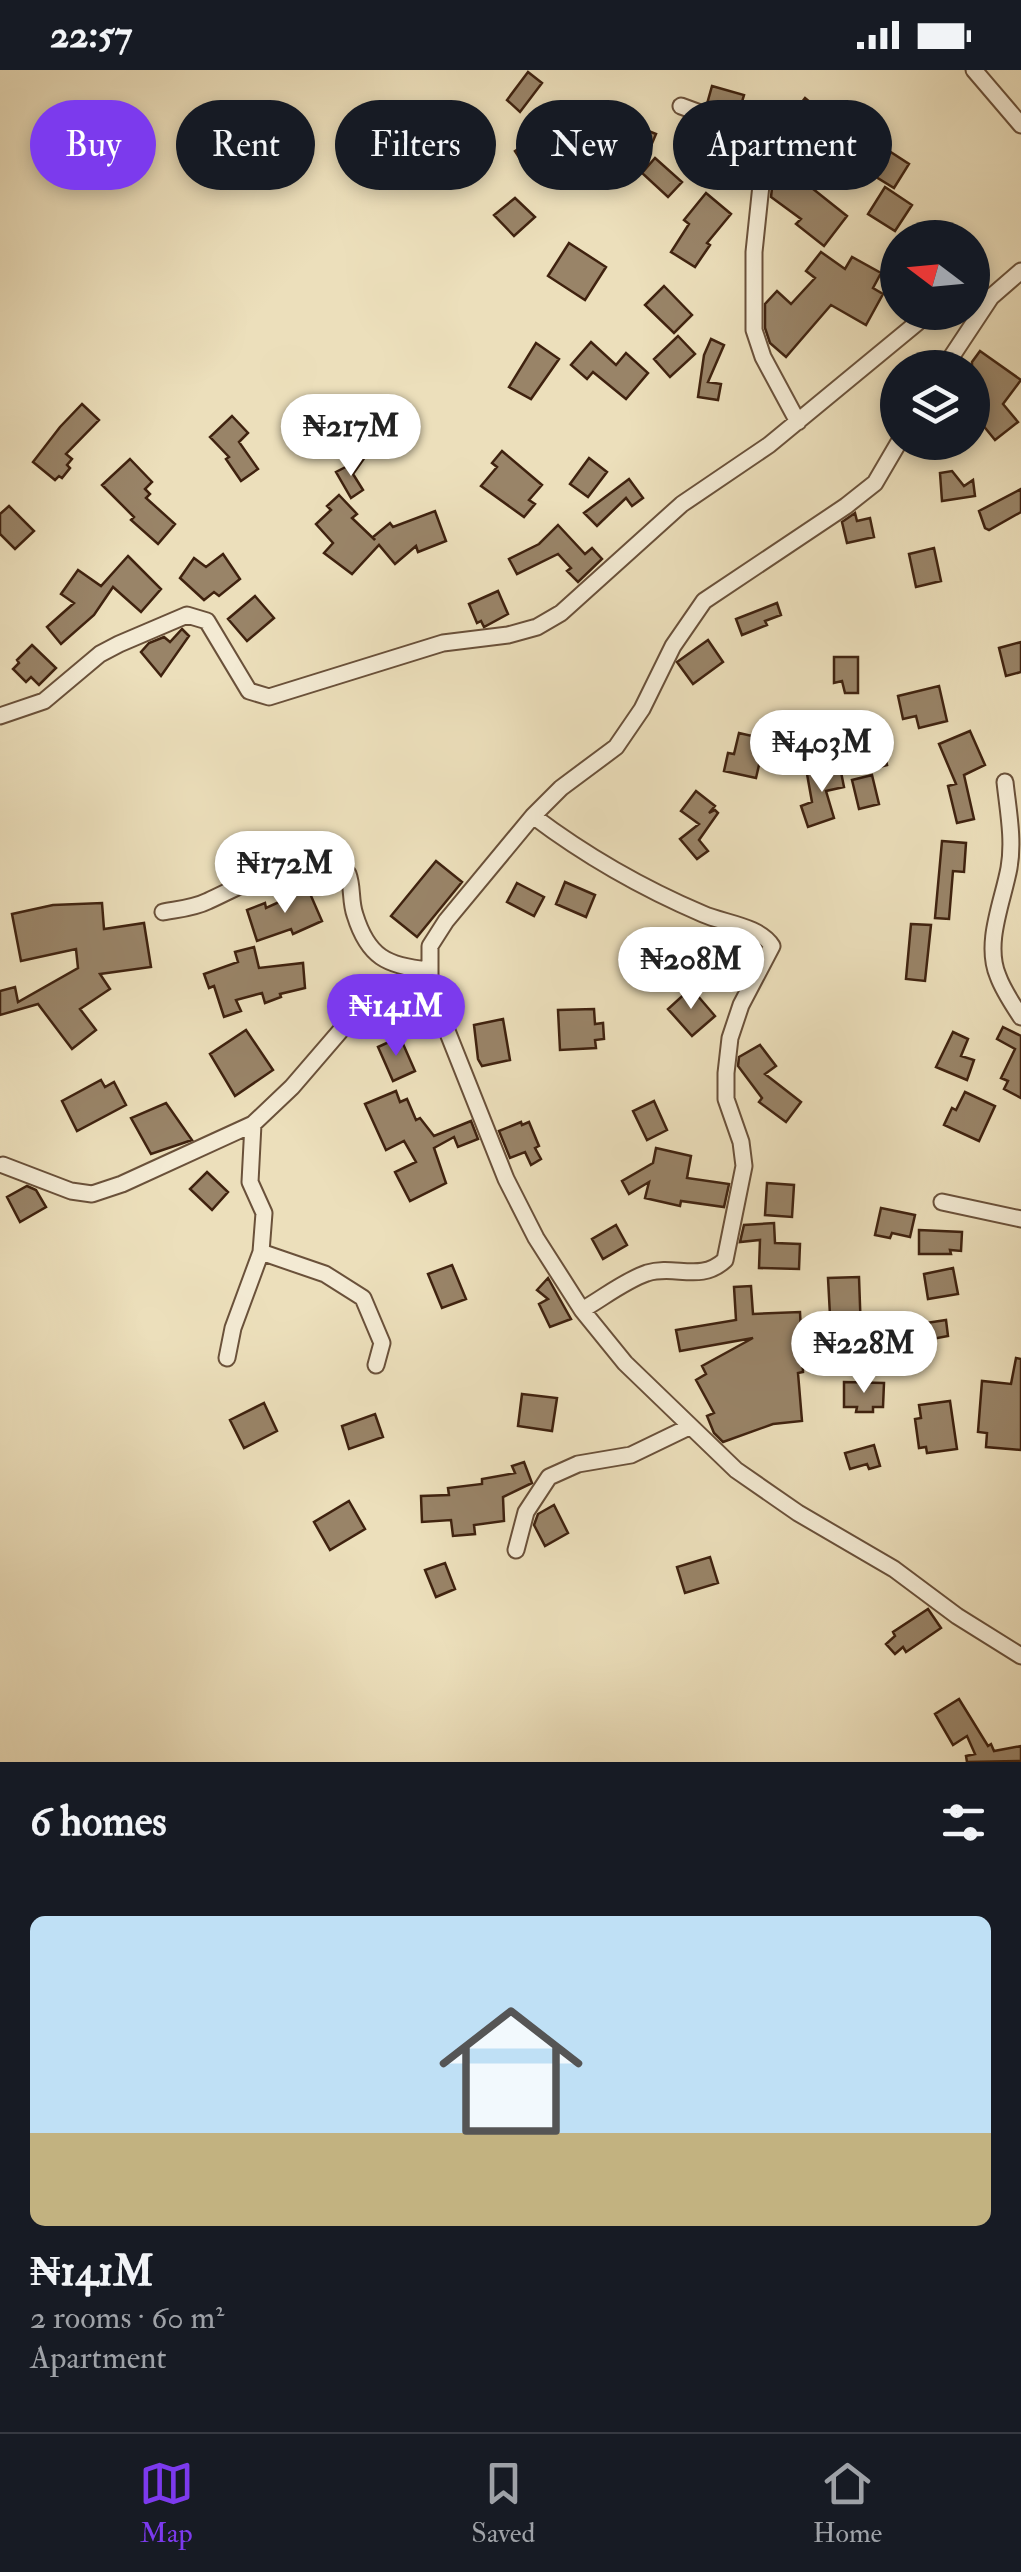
<!DOCTYPE html>
<html lang="en">
<head>
<meta charset="utf-8">
<style>
	body { margin:0; font-family:"IM FELL Double Pica",serif; background:#20242c; color:#f1f3f6; height:100vh; display:flex; flex-direction:column; font-size:38px; white-space:nowrap }
	* { box-sizing:border-box; margin:0 }
	p { font-size:32px; color:#9ea1a6 }
	.icon { flex:none; width:55px; height:55px; fill:none; stroke:currentColor; stroke-width:2; stroke-linecap:round; stroke-linejoin:round }
	.map { position:relative; height:1692px; overflow:hidden }
	.drawer { display:flex; flex-direction:column; background:#171b24; flex:1 }
	.drawer>* { flex:none }
	.guide { position:absolute; left:30px; top:30px; width:962px; height:90px; display:flex; gap:20px }
	.needle { width:65px; rotate:286deg }
	.fabs { position:absolute; left:880px; top:150px; display:grid; gap:20px }
	.fabs a { display:grid; place-items:center; width:110px; height:110px; border-radius:50%; background:#171b24; box-shadow:0 5px 15px #0003; font-size:50px }
	.price { position:absolute; translate:-50% -85px; padding:0 22px; border-radius:35px; background:#fff; color:#222; font-size:32px; line-height:65px; filter:drop-shadow(0 2px 5px #0008) }
	.price::after { content:''; position:absolute; left:50%; top:60px; width:30px; height:22px; margin-left:-15px; background:inherit; clip-path:polygon(0 0,100% 0,50% 100%) }
	.price.on { background:#7c3aed; color:#fff }
	ul { padding:0; list-style:none }
	li { display:grid; align-content:center; gap:20px; height:530px; padding:0 30px }
	li span { display:grid; place-items:center; height:310px; border-radius:15px; color:#555 }
	li>.icon { margin-inline-start:auto }
	span .icon { width:180px; height:180px; fill:#fffc; stroke-width:1 }
	li b { font-size:42px }
	h2 { display:flex; justify-content:space-between; align-items:center; height:120px; padding:0 30px; font-size:42px }
	.chip { padding:0 35px; border-radius:45px; background:#171b24; box-shadow:0 5px 15px #0003; font-size:35px; line-height:90px }
	.chip.on { background:#7c3aed; color:#fff }
	.status { display:flex; justify-content:space-between; align-items:center; height:70px; padding:0 50px; background:#171b24; direction:ltr }
	.status svg { height:28px; fill:currentColor }
	.menu { display:flex; justify-content:space-around; align-items:center; height:140px; border-top:2px solid #363941; background:#171b24; font-size:28px; color:#9ea1a6 }
	.menu a { display:grid; justify-items:center; gap:5px }
	.menu .on { color:#7c3aed }
	.map>svg:first-child { display:block }
	.building { fill:#998468; stroke:#3f220f; stroke-width:2.5 }
	.lines { fill:none; stroke-linecap:round; stroke-linejoin:round }
	.minor-casing { stroke:#6a513a; stroke-width:19 }
	.minor { stroke:#f3ead3; stroke-width:15 }
</style>
</head>
<body>
<div class="status"><b>22:57</b><svg viewBox="0 0 49 12"><path d="M0 12V9h3v3zM5 12V6h3v6zM10 12V3h3v9zM15 12V0h3v12zM26 1h20v11H26zM47 4h2v5h-2z"/></svg></div>
<div class="map">
<svg width="1021" height="1692" viewBox="0 0 1021 1692">
	<rect width="100%" height="100%" fill="#ecdfbb"/>
	<filter id="stains"><feTurbulence type="fractalNoise" baseFrequency=".002" numOctaves="4"/><feColorMatrix values="0 0 0 0 .2 0 0 0 0 .09 0 0 0 0 .02 0 0 0 .5 -.17"/></filter>
	<radialGradient id="worn" r=".72"><stop offset=".6" stop-color="#630" stop-opacity="0"/><stop offset="1" stop-color="#630" stop-opacity=".3"/></radialGradient>
	<path class="building" d="M528,2L542,13L520,42L507,30Z
		M712,16L744,25L738,45L707,34Z
		M805,28L829,48L814,68L789,49Z
		M631,54L656,64L648,83L623,73Z
		M536,67L549,85L559,77L575,97L553,115L531,86L522,92L515,81Z
		M883,77L909,94L894,118L868,102Z
		M742,81L751,102L719,117L713,94Z
		M655,88L682,112L668,127L642,103Z
		M783,95L847,146L824,176L796,154L801,149L771,127L773,109Z
		M885,117L912,135L895,161L868,144Z
		M706,123L731,144L707,173L710,175L695,197L671,182L689,154L684,150Z
		M515,128L535,147L514,166L494,145Z
		M569,173L606,197L585,230L548,206Z
		M821,182L845,199L852,187L881,203L873,218L883,224L866,255L831,235L786,287L770,273L765,258V234L777,221L791,234L815,208L806,201Z
		M664,216L692,245L674,263L645,235Z
		M678,266L695,284L670,307L654,289Z
		M711,269L724,275L708,312L721,314L718,330L698,327L704,285Z
		M591,272L616,295L626,283L648,303L626,329L593,302L587,309L571,295Z
		M536,273L559,289L531,329L509,317Z
		M980,281L1021,310L1003,334L1018,352L995,370L982,354L978,358L972,352V342L986,328L972,318V292Z
		M82,334L99,350L66,384L72,389L67,395L70,398L62,408L59,406L55,410L33,392L60,357Z
		M232,346L248,363L239,372L258,399L241,411L226,389L229,387L210,367Z
		M338,347L356,360L340,384L322,371Z
		M502,381L542,415L529,430L535,434L524,447L481,416L497,397L492,393Z
		M365,387L353,404L363,420L351,428L336,402Z
		M589,388L607,402L588,427L570,414Z
		M130,389L152,412L145,419L150,424L146,428L175,454L158,474L131,450L134,447L102,415Z
		M952,401L964,416L973,410L975,426L942,431L940,403Z
		M629,409L643,428L632,436L626,428L597,456L584,443Z
		M1021,419V442L989,460L985,458L979,441Z
		M339,425L357,444L352,448L375,470L373,467L390,453L393,457L435,441L446,471L418,482L416,476L395,494L379,475L352,504L324,483L333,473L316,454L331,440L327,436Z
		M9,436L34,461L15,479L0,464V444Z
		M855,443L857,451L870,448L874,467L847,473L842,452Z
		M558,455L585,484L592,478L602,489L578,512L567,501L571,498L558,484L517,504L509,489L539,474Z
		M934,478L941,511L916,517L909,484Z
		M223,484L240,509L219,526L214,522L204,530L180,508L194,488L206,497Z
		M128,486L161,519L141,542L113,517L94,545L61,574L47,557L74,533L61,524L78,500L101,516Z
		M498,521L508,544L484,557L481,551L477,553L469,534Z
		M255,526L274,548L247,571L228,549Z
		M777,533L781,545L765,551L767,555L742,565L736,549Z
		M182,559L189,566L161,606L141,582L149,573L164,567L170,572Z
		M708,570L723,592L693,614L677,592Z
		M1021,572V602L1006,606L999,578Z
		M32,575L56,598L39,615L31,607L26,612L13,599L19,593L17,590Z
		M834,587H858V623H845L842,611L834,613Z
		M939,616L947,651L919,658L916,646L903,649L898,626Z
		M970,661L985,695L964,705L974,749L957,753L948,716L956,714L939,674Z
		M880,662L887,695L863,701L856,667Z
		M739,663L765,669L756,708L724,701L728,683L734,684Z
		M840,697L844,717L826,721L834,748L808,757L801,736L812,732L807,704Z
		M872,705L879,734L859,739L852,710Z
		M696,721L715,736L709,743L715,740L718,743L699,770L708,781L697,789L680,769L699,754L681,741Z
		M942,771L966,773L964,802L953,801L949,849L935,848Z
		M436,791L462,812L417,867L391,846Z
		M565,812L595,825L586,847L556,834Z
		M517,813L544,827L534,846L507,832Z
		M308,819L322,851L293,864L291,859L257,871L247,840L265,833L266,838Z
		M102,833L104,859L144,853L151,897L100,904L110,919L80,939L96,960L72,979L38,934L0,945V921L15,917L18,932L78,898L76,879L21,891L12,844L53,835Z
		M911,854L931,855L925,911L906,909Z
		M254,877L259,898L303,893L305,918L280,924L281,927L265,933L262,923L236,930L241,941L224,947L214,916L209,918L204,904L238,892L235,882Z
		M691,918L715,946L692,966L668,939Z
		M594,939L595,954L603,953L604,969L595,970L596,978L560,980L558,940Z
		M503,949L510,990L482,996L478,989L474,955Z
		M1003,957L1021,966V1028L1004,1019L1008,1011L1001,1008L1015,979L997,969Z
		M246,960L273,1000L235,1026L210,984Z
		M953,962L968,969L961,986L974,990L967,1010L936,997Z
		M400,967L415,1001L393,1011L378,977Z
		M760,975L776,996L765,1004L801,1032L786,1052L759,1032L762,1028L738,996L739,987Z
		M101,1010L105,1017L114,1012L126,1035L77,1061L62,1031Z
		M396,1021L400,1032L407,1029L416,1050L420,1048L434,1066L471,1051L478,1069L458,1077L454,1067L434,1078L446,1113L410,1131L395,1102L416,1092L404,1071L386,1080L365,1034Z
		M965,1022L995,1036L979,1071L944,1055L952,1038L956,1040Z
		M654,1031L667,1060L647,1070L633,1041Z
		M166,1033L192,1070L151,1084L131,1048Z
		M521,1052L522,1055L529,1052L539,1076L535,1078L541,1089L531,1095L525,1082L510,1088L499,1061Z
		M656,1078L691,1086L687,1108L729,1114L724,1137L681,1131L680,1136L645,1128L649,1112L629,1124L622,1111L653,1093Z
		M207,1102L228,1122L212,1140L190,1119Z
		M767,1113L794,1115L792,1147L765,1145Z
		M27,1116L36,1120L46,1137L20,1152L7,1127Z
		M881,1138L915,1145L910,1167L892,1163L890,1168L875,1165Z
		M774,1153L775,1173L800,1174L799,1199L759,1198L760,1170L740,1172L744,1155Z
		M616,1155L627,1175L603,1189L592,1169Z
		M919,1160L962,1162L961,1181L950,1180L951,1184H919Z
		M452,1195L466,1229L442,1238L428,1204Z
		M953,1198L958,1224L928,1229L924,1204Z
		M859,1207L861,1263L831,1264L828,1208Z
		M548,1208L571,1249L550,1257L539,1234L548,1229L537,1220Z
		M751,1216L753,1244L800,1242L803,1302L798,1303L802,1351L773,1354L723,1372L714,1363L707,1346L714,1343L696,1310L706,1304L702,1296L753,1268L680,1281L676,1260L736,1250L734,1217Z
		M946,1250L948,1266L900,1275L902,1302L887,1304L883,1263L914,1260L913,1255Z
		M1016,1288L1021,1289V1380L986,1377L987,1363L978,1362L982,1311L1011,1314Z
		M844,1312L884,1313L883,1337H873V1342H856L857,1337H844Z
		M522,1324L557,1328L552,1361L518,1356Z
		M950,1331L957,1379L927,1383L926,1377L919,1378L915,1349L921,1348L919,1335Z
		M264,1333L277,1361L244,1378L230,1350Z
		M375,1344L383,1367L349,1379L342,1356Z
		M874,1375L880,1396L869,1399L867,1394L850,1399L845,1383Z
		M524,1392L532,1413L503,1427L504,1451L474,1455L475,1464L453,1466L451,1450L422,1452L421,1426L449,1425L448,1418L482,1414V1409L515,1403L512,1396Z
		M349,1431L365,1459L330,1480L314,1452Z
		M554,1435L568,1463L545,1476L534,1455L538,1444Z
		M710,1487L718,1513L685,1523L677,1497Z
		M445,1493L455,1519L436,1527L425,1500Z
		M928,1539L941,1558L906,1582L903,1577L895,1584L886,1574L895,1566L893,1562Z
		M959,1629L988,1676L991,1674L994,1681L1021,1676V1691L967,1692L966,1686L975,1684L967,1666L953,1675L935,1644Z"/>
	<g class="lines">
		<g class="minor-casing">
			<path id="minor" d="M974,0L1021,55
				M681,36L749,61L759,70L763,96L754,182V260L763,287L798,352
				M944,298L991,227L1021,201
				M899,372L875,413L846,436L704,531L673,576L642,639L616,677L561,718L533,746L446,851L430,876V918L506,1109L536,1168L582,1240L625,1293L736,1400L798,1443L894,1499L957,1546L1021,1586
				M0,646L44,631L100,584L119,574L187,545L207,551L249,621L269,627L443,573L508,565L537,557L561,543L682,434L769,375L923,248L937,242
				M1005,712C1008,740 1014,770 1009,798C1003,831 984,873 998,906C1003,920 1013,935 1021,947
				M533,746C586,786 642,818 703,844C723,853 760,856 772,876L741,935L730,968L726,1003V1029L741,1072L744,1096L725,1190C700,1213 675,1194 647,1203C624,1211 603,1228 582,1240
				M163,842C179,839 194,838 208,831C246,814 306,776 348,804C353,817 350,831 355,845C368,887 387,896 428,900
				M3,1095L71,1121L92,1124L122,1114L253,1054L292,1017L360,938L373,930L430,918
				M942,1132L1021,1149
				M261,1182L325,1204L363,1228L382,1273L376,1295
				M227,1288L233,1258L261,1182L264,1143L250,1112L253,1054
				M516,1480L526,1442L549,1407L578,1394L631,1385L689,1357"/>
		</g>
		<use href="#minor" class="minor"/>
	</g>
	<rect width="100%" height="100%" filter="url(#stains)"/>
	<rect width="100%" height="100%" fill="url(#worn)"/>
</svg>
<div class="fabs">
<a><svg class="needle" viewBox="-14 -14 28 28"><path d="M0-13l5 13h-10z" fill="#e53935"/><path d="M0 13l5-13h-10z" fill="#9ea1a6"/></svg></a>
<a><svg class="icon" aria-label="layers" viewBox="0 0 24 24"><path d="M12 4l9 5-9 5-9-5zM3 14l9 5 9-5"/></svg></a>
</div>
<b class="price" style="left:351px;top:409px">₦217M</b>
<b class="price" style="left:822px;top:725px">₦403M</b>
<b class="price" style="left:285px;top:846px">₦172M</b>
<b class="price" style="left:691px;top:942px">₦208M</b>
<b class="price on" style="left:396px;top:989px">₦141M</b>
<b class="price" style="left:864px;top:1326px">₦228M</b>
<div class="guide">
<a class="chip on">Buy</a>
<a class="chip">Rent</a>
<a class="chip">Filters</a>
<a class="chip">New</a>
<a class="chip">Apartment</a>
</div>
</div>
<section class="drawer">
<h2>6 homes<svg class="icon" aria-label="filters" viewBox="0 0 24 24"><path d="M4 7h16M4 17h16"/><circle cx="9" cy="7" r="2"/><circle cx="15" cy="17" r="2"/></svg></h2>
<ul>
<li><span style="background:linear-gradient(#bfe0f5 70%,#c2b280 0)"><svg class="icon" aria-label="home" viewBox="0 0 24 24"><path d="M3 11l9-7 9 7M6 9v11h12V9"/></svg></span><div><b>₦141M</b><p>2 rooms · 60 m²</p><p>Apartment</p></div></li>
</ul>
</section>
<nav class="menu">
<a class="on"><svg class="icon" aria-label="map" viewBox="0 0 24 24"><path d="M3 6l6-2 6 2 6-2v14l-6 2-6-2-6 2zM9 4v14M15 6v14"/></svg>Map</a>
<a><svg class="icon" aria-label="saved" viewBox="0 0 24 24"><path d="M7 4h10v16l-5-4-5 4z"/></svg>Saved</a>
<a><svg class="icon" aria-label="home" viewBox="0 0 24 24"><path d="M3 11l9-7 9 7M6 9v11h12V9"/></svg>Home</a>
</nav>
</body>
</html>
